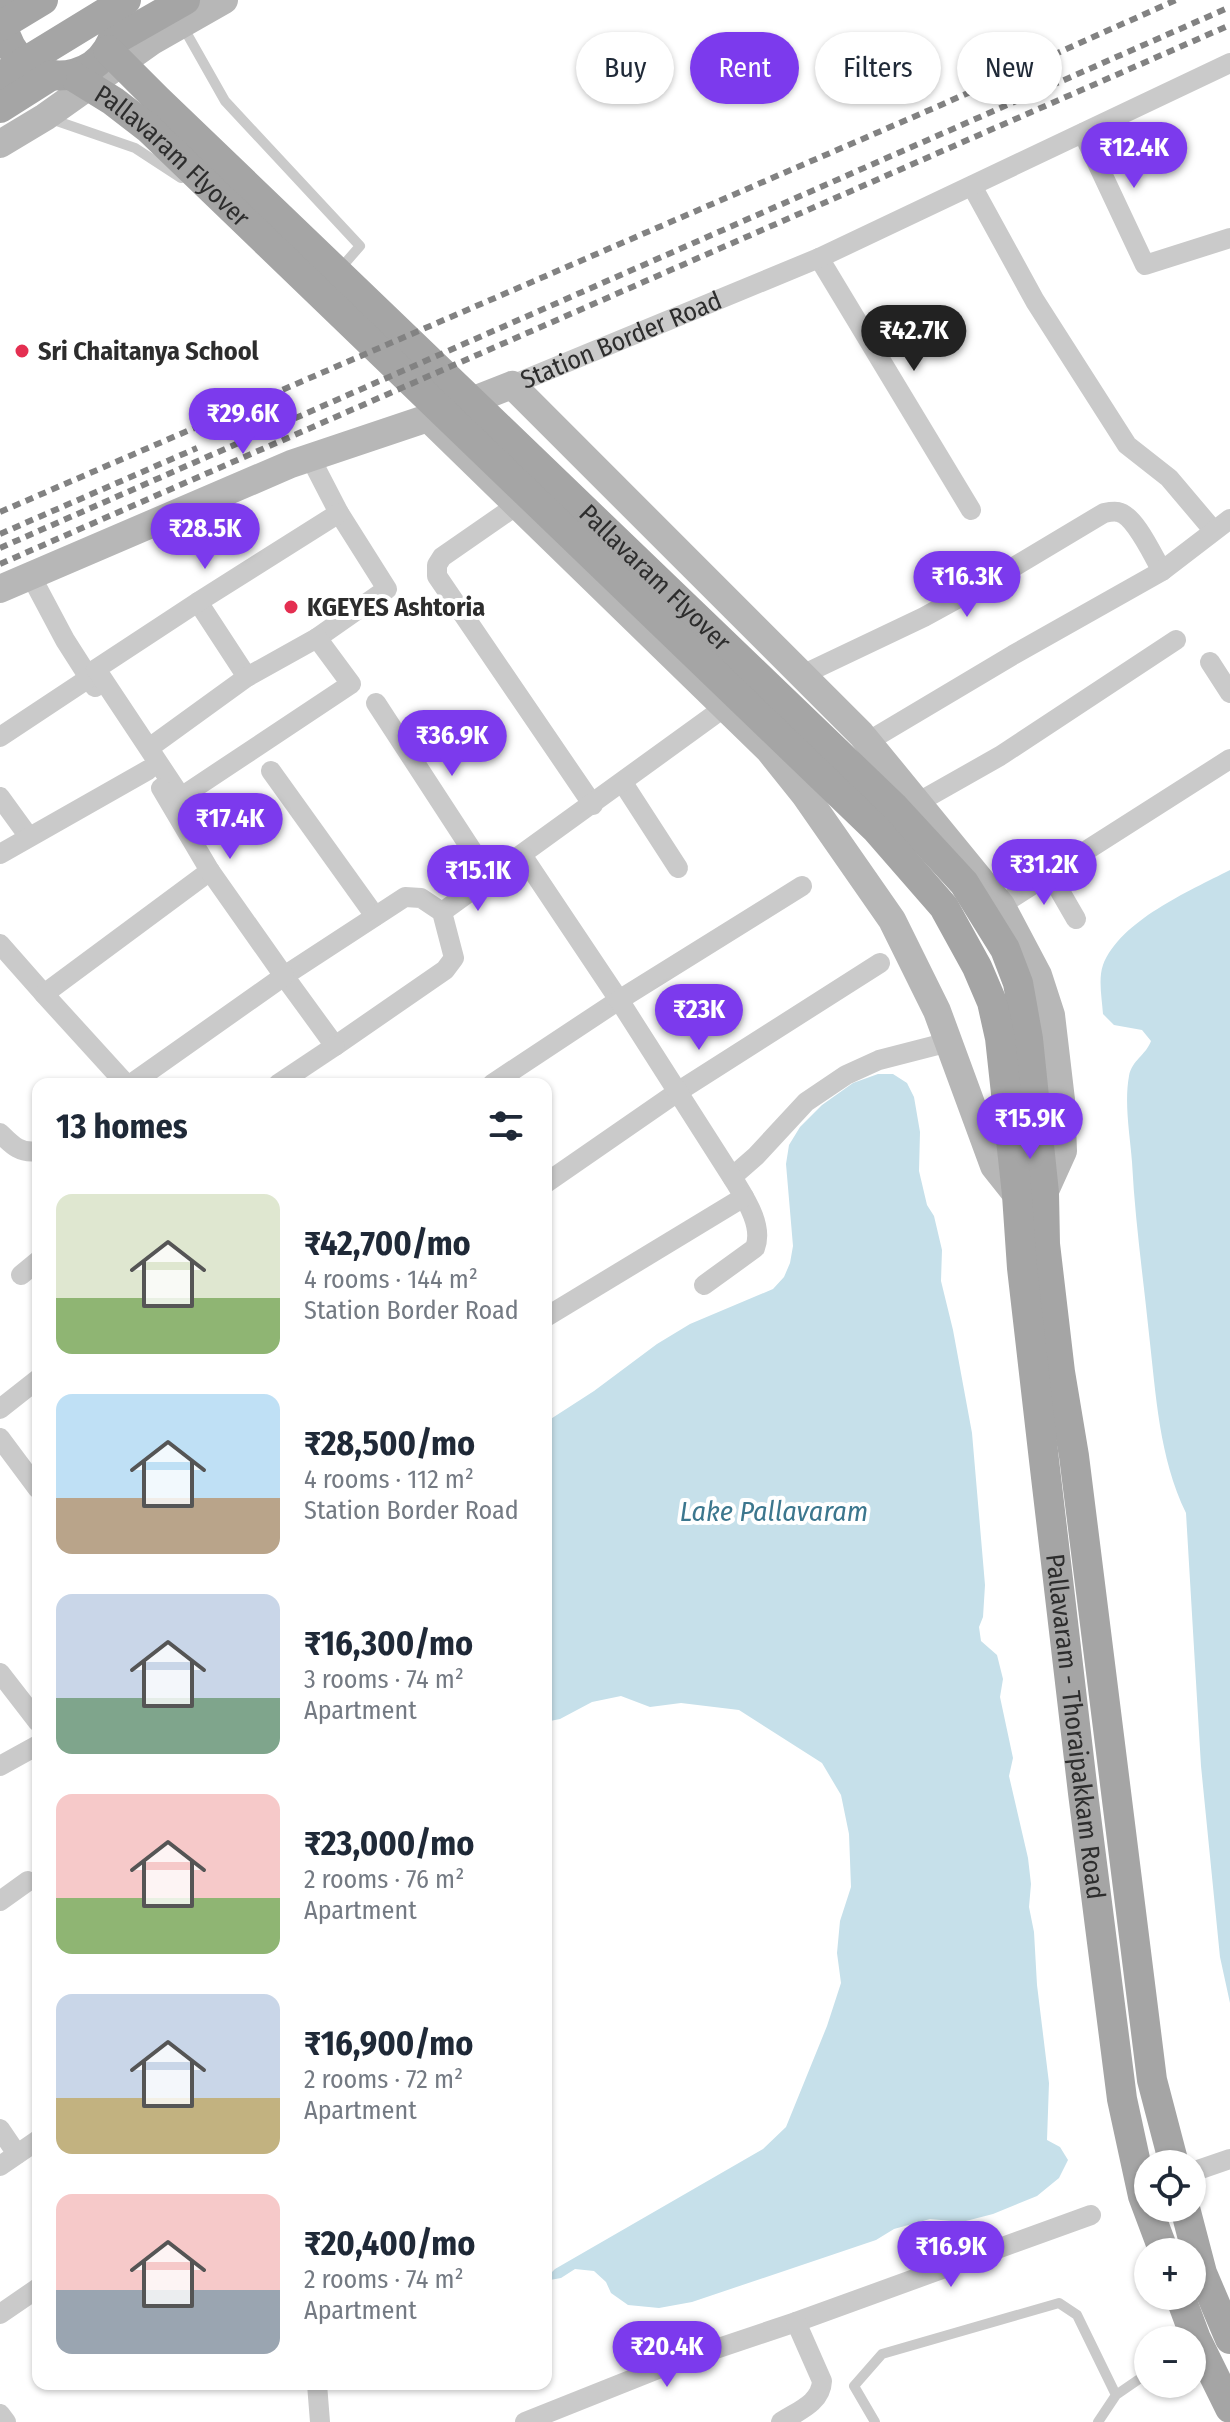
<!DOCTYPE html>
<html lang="en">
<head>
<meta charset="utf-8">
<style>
	body { margin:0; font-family:"Fira Sans Condensed",sans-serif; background:#f6f6f7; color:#1f2937; height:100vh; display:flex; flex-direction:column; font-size:30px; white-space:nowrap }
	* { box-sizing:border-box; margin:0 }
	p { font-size:26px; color:#747a83 }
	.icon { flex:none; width:44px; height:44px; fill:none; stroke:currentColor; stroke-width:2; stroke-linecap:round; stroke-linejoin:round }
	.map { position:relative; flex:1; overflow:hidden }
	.panel { position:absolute; left:32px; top:1078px; width:520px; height:1312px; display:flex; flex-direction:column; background:#fff; border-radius:16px; box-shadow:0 2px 6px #0004 }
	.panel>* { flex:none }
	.hud { position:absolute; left:576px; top:32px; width:534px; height:72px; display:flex; gap:16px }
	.buttons { position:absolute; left:1134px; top:2150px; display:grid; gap:16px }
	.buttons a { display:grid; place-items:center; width:72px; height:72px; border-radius:50%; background:#fff; box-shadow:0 2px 6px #0004; font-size:40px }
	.price { position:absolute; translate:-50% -68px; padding:0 18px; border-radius:28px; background:#7c3aed; color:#fff; font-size:26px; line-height:52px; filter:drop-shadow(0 2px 4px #0008) }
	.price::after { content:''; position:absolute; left:50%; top:48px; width:24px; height:18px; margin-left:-12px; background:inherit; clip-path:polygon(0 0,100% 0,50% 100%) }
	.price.current { background:#222; color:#fff }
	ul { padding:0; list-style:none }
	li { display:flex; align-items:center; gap:24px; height:200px; padding:0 24px }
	li span { display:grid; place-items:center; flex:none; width:224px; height:160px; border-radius:16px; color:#555 }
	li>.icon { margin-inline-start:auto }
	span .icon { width:96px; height:96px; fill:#fffc; stroke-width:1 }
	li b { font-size:34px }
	h2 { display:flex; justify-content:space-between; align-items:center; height:96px; padding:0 24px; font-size:34px }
	.chip { padding:0 28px; border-radius:36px; background:#fff; box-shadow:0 2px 6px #0004; font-size:28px; line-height:72px }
	.chip.current { background:#7c3aed; color:#fff }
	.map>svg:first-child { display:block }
	.water { fill:#c6e0ea }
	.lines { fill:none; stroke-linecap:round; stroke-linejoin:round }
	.lane { stroke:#cacaca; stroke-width:10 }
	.street { stroke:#cacaca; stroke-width:20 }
	.secondary { stroke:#b7b7b7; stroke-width:28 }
	.primary { stroke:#a5a5a5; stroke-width:30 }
	.rail { stroke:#828282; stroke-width:6; stroke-dasharray:8 6; stroke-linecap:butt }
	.poi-dot { fill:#e42f51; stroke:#fff; stroke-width:3 }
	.labels { text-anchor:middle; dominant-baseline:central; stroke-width:8; stroke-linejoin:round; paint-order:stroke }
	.street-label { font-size:26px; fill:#2d2d2d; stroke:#fff }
	.poi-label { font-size:26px; font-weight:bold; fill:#2d2d2d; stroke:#fff; text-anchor:start }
	.water-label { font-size:28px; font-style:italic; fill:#3c778e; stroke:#fff }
</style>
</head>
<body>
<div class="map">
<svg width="1230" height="2422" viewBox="0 0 1230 2422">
	<rect width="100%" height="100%" fill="#fff"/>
	<path class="water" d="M1230,870V2003L1220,1957L1201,1766L1186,1513C1159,1457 1156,1395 1149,1334C1143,1276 1135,1220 1132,1162C1130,1135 1124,1103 1129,1076C1132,1060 1146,1055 1151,1041L1142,1030L1114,1025L1103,1014C1102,999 1098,979 1103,965C1120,921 1189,891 1230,870Z
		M878,1074H893L907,1083L914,1097L920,1132L919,1171L927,1205L934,1216L942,1250L941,1281L953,1330L972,1433L985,1585L983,1617L979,1627L981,1641L997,1655L1003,1679L1000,1697L1013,1758L1009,1776L1028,1858L1031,1884L1029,1907L1034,1932L1037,1985L1049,2083L1047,2140L1060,2147L1068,2160L1059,2178L1037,2196L993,2214L962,2222L930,2219L894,2229L876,2240L692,2302L659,2308L628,2305L611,2293L606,2282L594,2271L575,2269L561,2278L550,2280L548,2276L555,2269L763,2149L786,2127L827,2026L841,1983L837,1953L840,1921L851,1887L849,1834L841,1795L822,1763L739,1710L681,1703L650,1707L621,1696L592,1702L560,1719L550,1721L546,1719V1422L594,1391L657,1344L690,1324L773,1289L784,1277L790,1263L793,1246L786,1164L789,1145L800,1127L822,1105L853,1083Z"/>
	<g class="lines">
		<path class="lane" d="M182,25L225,101L360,246L340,269
			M51,119L135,148L181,178
			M875,2422L854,2386L882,2354L1059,2303L1077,2315L1116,2395
			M1098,2422L1116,2395L1148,2373"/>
		<g class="street">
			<path d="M1083,133L1145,265L1230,238"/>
			<path d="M972,186L1035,301L1127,445L1169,478L1213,530"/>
			<path d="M819,258L971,510"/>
			<path id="s1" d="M512,385L819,258L1230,63"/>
			<path d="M310,457L339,513L387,589L317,638"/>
			<path d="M517,505L442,557L437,565V576L593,805"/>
			<path d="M31,576L65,640L95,687"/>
			<path d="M198,602L247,677"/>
			<path d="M1210,662L1230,693"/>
			<path d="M802,675L924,617L997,577L1104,513C1109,512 1114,511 1118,512C1135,515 1153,556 1162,571"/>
			<path d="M376,703L490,878"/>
			<path d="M0,737L89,678"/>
			<path d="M867,742L1013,655L1162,571L1230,519"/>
			<path d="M149,748L247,677L317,638L351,684L181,797L96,669L198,602L339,513"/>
			<path d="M271,771L375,916"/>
			<path d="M623,783L678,868"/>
			<path d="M0,797L29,837"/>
			<path d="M917,803L1000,756L1176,640"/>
			<path d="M0,854L148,770"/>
			<path d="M1050,874L1076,919"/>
			<path d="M1001,905L1230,759"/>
			<path d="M442,912L454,958L445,970L335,1046L284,976L405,897L421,898L442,912L725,707"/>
			<path d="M0,944L44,994"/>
			<path d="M126,1084L44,994L210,871"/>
			<path d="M131,1084L284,976L210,871L161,788"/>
			<path d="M278,1084L335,1046"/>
			<path d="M492,1084L619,1000L522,855"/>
			<path d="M0,1133C12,1145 20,1154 38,1151"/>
			<path d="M732,1177L756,1156L806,1102L846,1075L879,1060L949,1042"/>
			<path d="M546,1183L679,1091L880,963"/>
			<path d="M21,1275L38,1261"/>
			<path d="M704,1285L755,1248C764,1225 744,1197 732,1177L619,1000L802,886"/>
			<path d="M546,1317L744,1197"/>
			<path d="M0,1409L38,1379"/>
			<path d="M0,1438L38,1489"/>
			<path d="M0,1673L38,1722"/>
			<path d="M0,1766L38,1745"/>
			<path d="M0,1901L28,1881"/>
			<path d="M0,2129L17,2154"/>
			<path d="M0,2166L38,2140"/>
			<path d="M1192,2172L1230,2159"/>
			<path d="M0,2314L38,2288"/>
			<path d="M317,2384L320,2422"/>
			<path d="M0,2414L6,2422"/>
			<path d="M525,2422L668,2365L796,2322L1091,2215"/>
			<path d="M781,2422C798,2411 821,2403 822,2381L796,2322"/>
		</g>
		<path class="secondary" d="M0,144L45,117L152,41L224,0
			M428,418L769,750L805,795L892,920L937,1011L994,1166L1017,1195
			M0,589L291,464L428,418L512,385L861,734L1001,905L1038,975L1051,1015L1061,1100L1063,1151L1044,1193"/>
		<g class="primary">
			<path d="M6,0C2,12 2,24 6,36C29,102 130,82 115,0"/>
			<path d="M0,26L43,0"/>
			<path d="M113,41L185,0"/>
			<path id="s2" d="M108,50L157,99L893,806L964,883L1005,949L1018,983L1028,1039L1044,1193L1045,1244L1060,1372L1074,1456L1152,2080L1174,2164"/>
			<path id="s3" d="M71,75L113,101L148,128L876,829L944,907L977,967L992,1002L1000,1038L1017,1195L1022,1268L1044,1460L1083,1793L1122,2099L1143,2196L1164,2252"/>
			<path d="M0,77L126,0"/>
			<path d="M0,108L52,75"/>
			<path d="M1185,2208L1202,2273L1230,2339"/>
			<path d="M1180,2296L1196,2339L1230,2408"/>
		</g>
		<path class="rail" d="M0,512L941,105L1176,0
			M0,534L197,448
			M0,548L1230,7
			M0,564L1230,25"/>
	</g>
	<g class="poi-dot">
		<circle cx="22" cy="351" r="8"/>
		<circle cx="291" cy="607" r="8"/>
	</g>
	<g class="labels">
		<g class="street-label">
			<text stroke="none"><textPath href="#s3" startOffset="130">Pallavaram Flyover</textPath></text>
			<text stroke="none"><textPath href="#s1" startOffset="118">Station Border Road</textPath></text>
			<text stroke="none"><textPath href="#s2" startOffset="760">Pallavaram Flyover</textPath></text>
			<text stroke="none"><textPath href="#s3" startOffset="2044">Pallavaram - Thoraipakkam Road</textPath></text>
		</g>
		<g class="poi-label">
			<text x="38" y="351">Sri Chaitanya School</text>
			<text x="307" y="607">KGEYES Ashtoria</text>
		</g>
		<g class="water-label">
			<text x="774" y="1511">Lake Pallavaram</text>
		</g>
	</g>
</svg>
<div class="buttons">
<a><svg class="icon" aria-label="locate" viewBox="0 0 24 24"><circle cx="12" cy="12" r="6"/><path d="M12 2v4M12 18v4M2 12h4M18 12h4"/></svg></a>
<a>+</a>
<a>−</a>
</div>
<b class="price" style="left:1134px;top:190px">₹12.4K</b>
<b class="price current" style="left:914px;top:373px">₹42.7K</b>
<b class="price" style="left:243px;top:456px">₹29.6K</b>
<b class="price" style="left:205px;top:571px">₹28.5K</b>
<b class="price" style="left:967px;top:619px">₹16.3K</b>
<b class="price" style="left:452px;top:778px">₹36.9K</b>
<b class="price" style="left:230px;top:861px">₹17.4K</b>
<b class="price" style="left:1044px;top:907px">₹31.2K</b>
<b class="price" style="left:478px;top:913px">₹15.1K</b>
<b class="price" style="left:699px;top:1052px">₹23K</b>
<b class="price" style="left:1030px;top:1161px">₹15.9K</b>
<b class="price" style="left:951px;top:2289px">₹16.9K</b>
<b class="price" style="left:667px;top:2389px">₹20.4K</b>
<div class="hud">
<a class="chip">Buy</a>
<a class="chip current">Rent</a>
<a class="chip">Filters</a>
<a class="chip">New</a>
</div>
<section class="panel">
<h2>13 homes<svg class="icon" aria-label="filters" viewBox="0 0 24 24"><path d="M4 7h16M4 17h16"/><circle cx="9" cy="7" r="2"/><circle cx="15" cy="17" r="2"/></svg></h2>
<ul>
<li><span style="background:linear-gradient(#dfe7d0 65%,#8fb573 0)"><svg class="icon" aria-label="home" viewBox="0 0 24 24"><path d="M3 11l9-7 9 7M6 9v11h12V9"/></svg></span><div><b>₹42,700/mo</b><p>4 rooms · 144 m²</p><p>Station Border Road</p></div></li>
<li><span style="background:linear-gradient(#bfe0f5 65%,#b9a48a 0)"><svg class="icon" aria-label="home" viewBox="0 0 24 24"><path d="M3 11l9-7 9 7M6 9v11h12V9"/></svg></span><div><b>₹28,500/mo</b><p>4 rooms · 112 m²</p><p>Station Border Road</p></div></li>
<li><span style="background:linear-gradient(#c9d6e8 65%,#7fa58c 0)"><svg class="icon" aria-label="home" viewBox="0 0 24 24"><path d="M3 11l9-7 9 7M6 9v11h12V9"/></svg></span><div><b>₹16,300/mo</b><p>3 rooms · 74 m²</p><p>Apartment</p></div></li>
<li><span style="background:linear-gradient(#f6c9c9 65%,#8fb573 0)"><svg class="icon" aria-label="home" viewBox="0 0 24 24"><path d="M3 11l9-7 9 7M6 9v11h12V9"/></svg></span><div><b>₹23,000/mo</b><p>2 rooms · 76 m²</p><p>Apartment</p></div></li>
<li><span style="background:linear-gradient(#c9d6e8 65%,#c2b280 0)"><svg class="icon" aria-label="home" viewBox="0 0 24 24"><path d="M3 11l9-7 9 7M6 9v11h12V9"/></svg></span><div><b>₹16,900/mo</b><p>2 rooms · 72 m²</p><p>Apartment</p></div></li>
<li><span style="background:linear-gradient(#f6c9c9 60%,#9aa5b1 0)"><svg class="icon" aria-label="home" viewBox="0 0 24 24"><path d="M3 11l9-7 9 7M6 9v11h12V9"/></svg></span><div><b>₹20,400/mo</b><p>2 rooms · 74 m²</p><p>Apartment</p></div></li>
</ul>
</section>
</div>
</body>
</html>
